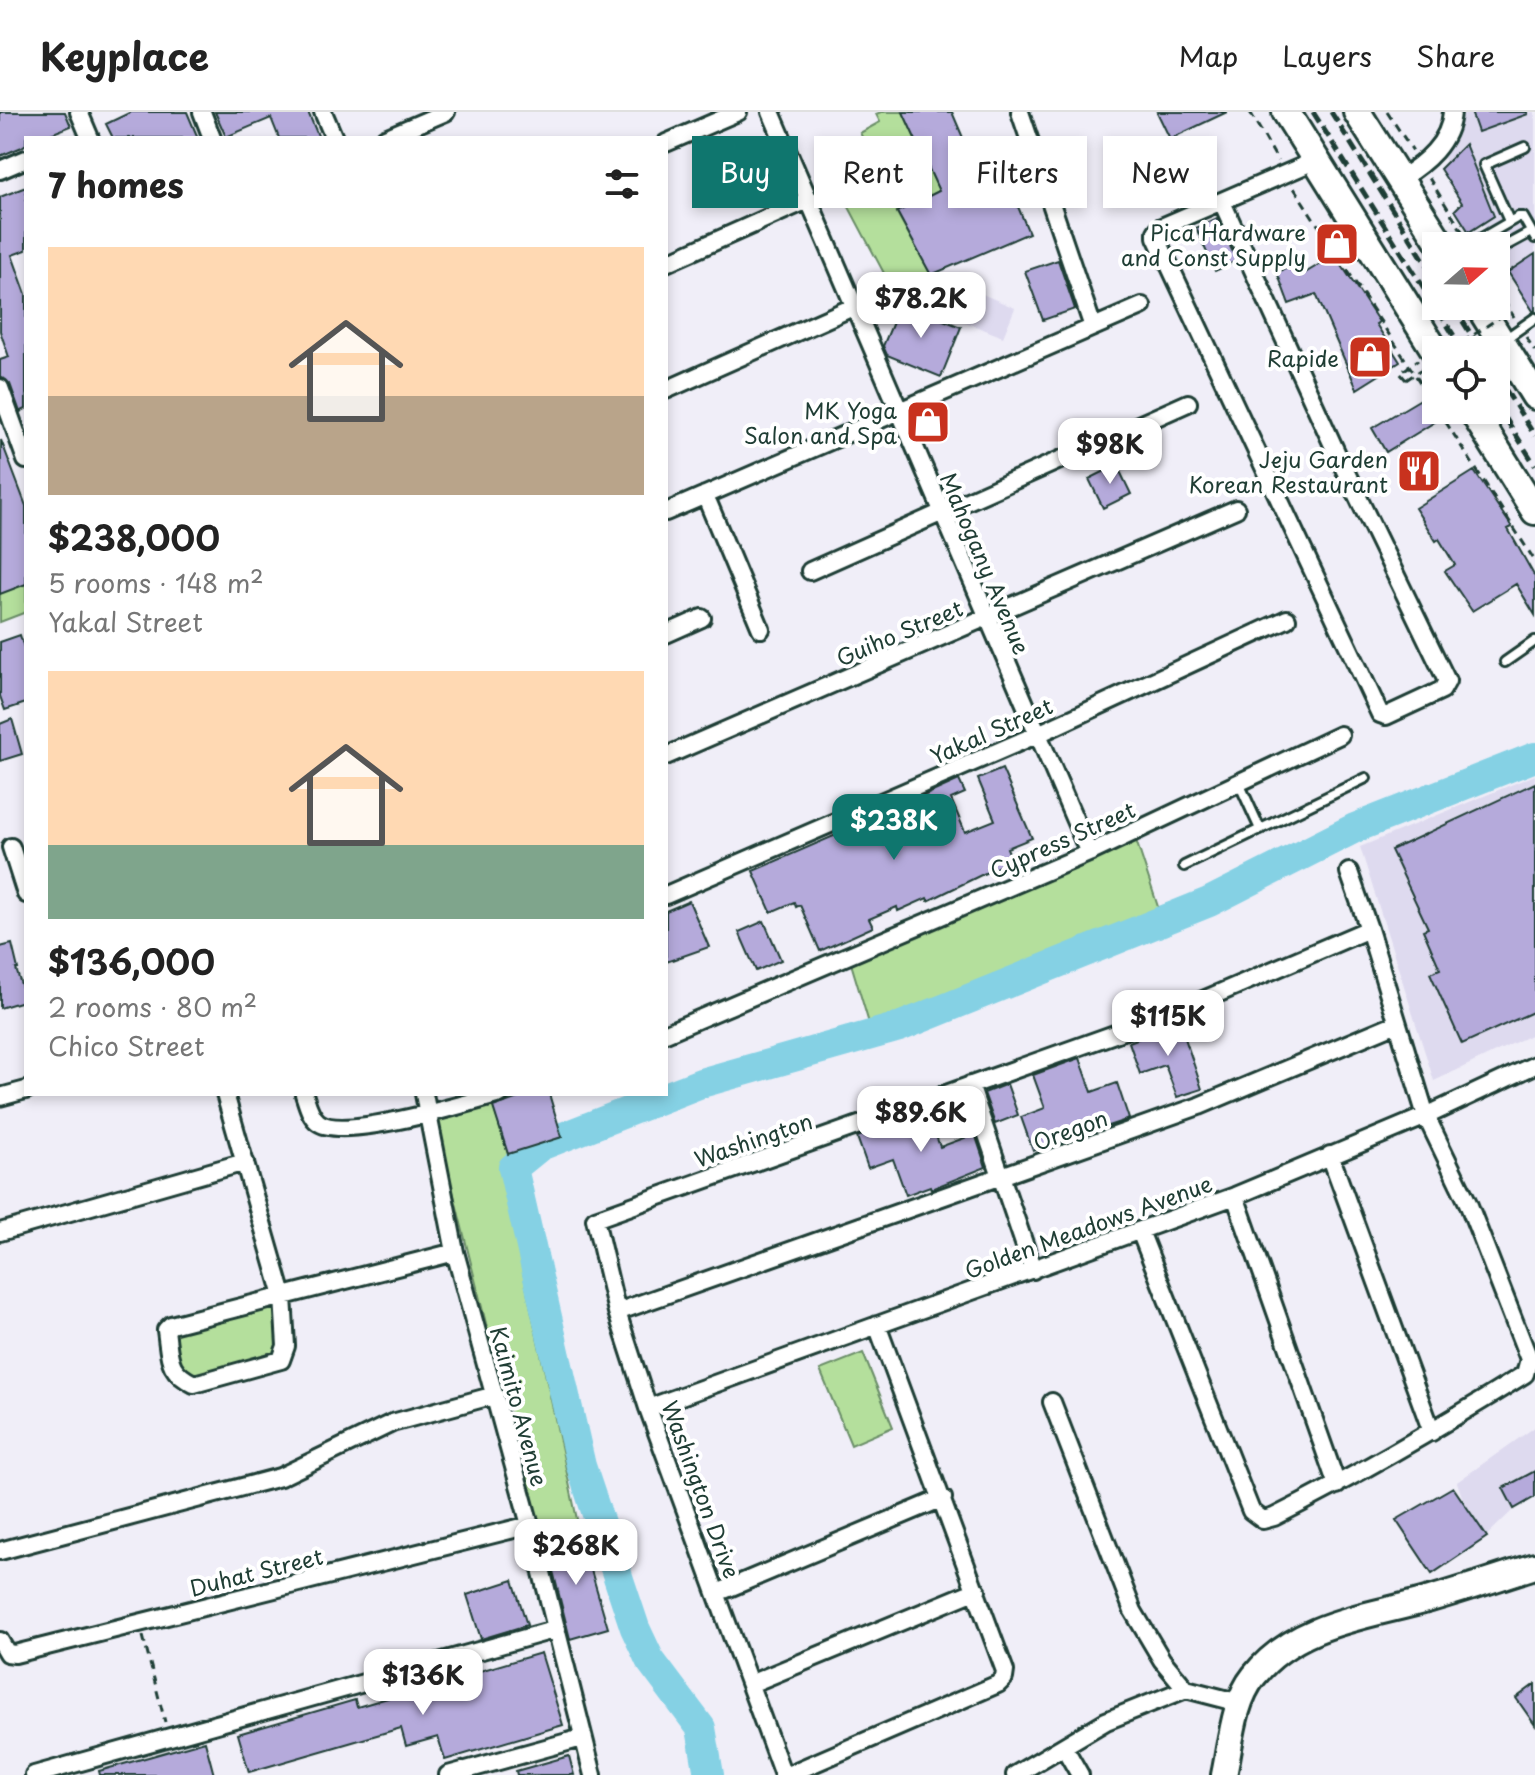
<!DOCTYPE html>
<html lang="en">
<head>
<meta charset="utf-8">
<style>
	body { margin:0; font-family:"Playpen Sans",sans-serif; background:#f6f6f6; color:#222; height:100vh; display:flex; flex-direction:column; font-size:30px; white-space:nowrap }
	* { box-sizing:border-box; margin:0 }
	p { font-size:26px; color:#767676 }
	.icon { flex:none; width:44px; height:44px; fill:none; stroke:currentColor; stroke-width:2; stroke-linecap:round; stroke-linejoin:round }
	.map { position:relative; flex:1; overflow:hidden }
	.details { position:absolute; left:24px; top:24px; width:644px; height:960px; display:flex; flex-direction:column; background:#fff; border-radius:0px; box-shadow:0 4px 12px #0003 }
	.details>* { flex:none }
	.guide { position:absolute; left:692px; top:24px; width:722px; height:72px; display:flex; gap:16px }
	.needle { width:52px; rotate:70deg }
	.controls { position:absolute; left:1422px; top:120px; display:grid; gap:16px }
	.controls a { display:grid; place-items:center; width:88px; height:88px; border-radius:0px; background:#fff; box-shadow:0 4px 12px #0003; font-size:40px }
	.price { position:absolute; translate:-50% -68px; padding:0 18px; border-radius:16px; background:#fff; color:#222; font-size:26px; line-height:52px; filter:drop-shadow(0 2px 4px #0008) }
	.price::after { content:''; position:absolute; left:50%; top:48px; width:24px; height:18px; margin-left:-12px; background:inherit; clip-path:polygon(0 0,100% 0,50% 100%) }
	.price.active { background:#0f766e; color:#fff }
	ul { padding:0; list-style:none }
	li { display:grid; align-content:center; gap:16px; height:424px; padding:0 24px }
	li span { display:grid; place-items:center; height:248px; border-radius:0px; color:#555 }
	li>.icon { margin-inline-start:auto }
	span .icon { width:144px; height:144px; fill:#fffc; stroke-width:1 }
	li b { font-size:34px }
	h2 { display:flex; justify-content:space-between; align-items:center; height:96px; padding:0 24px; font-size:34px }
	.tag { padding:0 28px; border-radius:0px; background:#fff; box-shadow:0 4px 12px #0003; font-size:28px; line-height:72px }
	.tag.active { background:#0f766e; color:#fff }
	header { display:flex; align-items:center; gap:48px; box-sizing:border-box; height:112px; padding:0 40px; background:#fff; border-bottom:2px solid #e0e0e0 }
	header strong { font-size:38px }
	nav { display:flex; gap:44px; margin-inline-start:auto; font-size:28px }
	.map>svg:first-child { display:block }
	.built { fill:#dedaef }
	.green { fill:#b4df9c; stroke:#6a8e68; stroke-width:2 }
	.water { fill:#85d1e4; stroke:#5c969e; stroke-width:2 }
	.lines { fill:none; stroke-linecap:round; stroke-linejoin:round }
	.river { stroke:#85d1e4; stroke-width:30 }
	.building { fill:#b5aadb; stroke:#1f3d34; stroke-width:2 }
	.lane-casing { stroke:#1f3d34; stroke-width:14 }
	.street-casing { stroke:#1f3d34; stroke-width:22 }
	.secondary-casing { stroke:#1f3d34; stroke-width:30 }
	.primary-casing { stroke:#1f3d34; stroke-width:32 }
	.path { stroke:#1f3d34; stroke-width:3; stroke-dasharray:8 6; stroke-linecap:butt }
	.lane { stroke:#fff; stroke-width:8 }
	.street { stroke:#fff; stroke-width:16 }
	.secondary { stroke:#fff; stroke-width:24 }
	.primary { stroke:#fff; stroke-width:26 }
	.rail { stroke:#1f3d34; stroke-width:5; stroke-dasharray:12 6; stroke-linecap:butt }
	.path-bridge { stroke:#1f3d34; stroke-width:3; stroke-dasharray:8 6; stroke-linecap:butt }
	.labels { text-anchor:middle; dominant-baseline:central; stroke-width:8; stroke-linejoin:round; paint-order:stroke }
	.poi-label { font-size:22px; fill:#1f3d34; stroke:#fff; text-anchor:end }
	.street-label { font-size:22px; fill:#1f3d34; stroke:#fff }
</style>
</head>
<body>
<header>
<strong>Keyplace</strong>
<nav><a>Map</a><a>Layers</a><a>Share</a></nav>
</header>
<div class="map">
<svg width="1535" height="1663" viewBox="0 0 1535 1663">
	<rect width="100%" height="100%" fill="#f0eef8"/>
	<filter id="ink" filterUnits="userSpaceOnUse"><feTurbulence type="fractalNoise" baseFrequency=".0125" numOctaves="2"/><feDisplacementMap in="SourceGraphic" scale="16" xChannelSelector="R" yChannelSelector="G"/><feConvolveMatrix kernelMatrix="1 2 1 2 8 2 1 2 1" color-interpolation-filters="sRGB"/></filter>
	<g filter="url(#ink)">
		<path class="built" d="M903,0H952L987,82L1009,73L1029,121L932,164L936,172L947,167L1015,196L1003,225L895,182L861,119L939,79Z
			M1465,0H1535V200L1441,41Z
			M1535,663V921L1434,969L1360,735Z
			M1535,1315V1385L1514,1397L1478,1432L1457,1370Z"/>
		<path class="green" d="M881,0H903L939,79L897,101L931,163L895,182L841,80L880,59L860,21L880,10L876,2Z
			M26,471V500L0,510V481Z
			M1132,716L1162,807L1023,870L874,928L847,838Z
			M493,994L508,1042L500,1055L580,1421L541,1432L435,1007Z
			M278,1188L281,1235L276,1246L194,1268L174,1253L176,1215Z
			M863,1241L893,1315L851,1333L820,1258Z"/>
		<path class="water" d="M902,34L923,74L906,83L885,43Z"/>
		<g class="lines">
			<path class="river" d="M709,1663L701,1616L650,1548L635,1516L581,1354L513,1056L540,1034L701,971L899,915L1209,790L1355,716L1535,645"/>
		</g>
		<path class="building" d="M0,0H65L71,14L41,26H26V32L22,35L0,44Z
			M131,0H187L198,26H113L106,12Z
			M215,0H308L319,26H279L271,6L226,25Z
			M903,0H952L987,82L1009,73L1029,121L931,163L897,100L939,79Z
			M1157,0H1227L1170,27Z
			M1471,0H1528V2L1478,20Z
			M1465,32L1494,104L1469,120L1455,98L1462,91L1440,57Z
			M26,75V138L12,143L26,182V297L20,300L10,272L0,265V248L9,245L0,219V85Z
			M1217,106L1237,149L1215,159L1196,116Z
			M1535,142V199H1533L1508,160Z
			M1335,143L1379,210L1376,212L1400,250L1357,277L1316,182L1289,192L1277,160L1296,153L1300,164Z
			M1058,148L1075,197L1043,208L1025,159Z
			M901,191L961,215L941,265L887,243L883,234Z
			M1424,285L1438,308L1386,340L1372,316Z
			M1,328L26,394V472L0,482Z
			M1117,353L1131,382L1103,396L1089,367Z
			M1474,359L1512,415L1508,417L1535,465V503L1516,472L1472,499L1445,459L1455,453L1439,427L1436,429L1415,396Z
			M20,523L26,542V591L5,598L0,584V530Z
			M12,607L22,642L0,649V612Z
			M1002,657L1032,726L1007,736L1012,748L928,789L927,786L898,799L897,795L869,807L873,815L820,839L800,793L796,795L794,790L771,800L753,759L859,713L860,716L921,691L919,686L959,668L965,681L951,687L965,720L995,708L978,667Z
			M1535,671V899L1462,932L1430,861L1440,857L1423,818L1428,816L1391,738Z
			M689,789L709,835L666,850V799Z
			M764,809L781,848L756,859L739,820Z
			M12,832L18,857H16L26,888L0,896V835Z
			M1180,911L1202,977L1177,985L1165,953L1140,962L1129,930Z
			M1080,946L1092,980L1117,971L1129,1007L1033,1039L1021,1005L1045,996L1033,963Z
			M1007,972L1018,1003L995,1012L984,981Z
			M529,982H549L562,1025L508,1042L493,995Z
			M928,1001L940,1035L975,1022L986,1055L931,1077L930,1074L906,1083L893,1047L868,1056L857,1025Z
			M1535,1359V1385L1514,1397L1503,1376Z
			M1453,1375L1487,1425L1432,1462L1396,1408Z
			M580,1421L608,1516L570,1527L546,1431Z
			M513,1468L527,1513L481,1527L467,1483Z
			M541,1541L563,1613L445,1648L438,1625L406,1634L401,1616L249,1660L238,1622L355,1588L357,1595Z
			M1535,1572V1613L1516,1586Z
			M205,1629L214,1663H100L99,1659Z
			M569,1644L574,1663H517L516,1659Z"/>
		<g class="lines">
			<g class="lane-casing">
				<path id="lane" d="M1509,109L1484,53L1525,35
					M1468,134L1518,105H1523L1535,126
					M1496,139L1531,120
					M1505,227L1535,206
					M1505,550L1535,529
					M1239,671L1260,717
					M1184,754L1366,666"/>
			</g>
			<g class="street-casing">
				<path id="street" d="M79,0L90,26
					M202,0L212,26
					M323,0L334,26
					M771,0L1089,741
					M1020,0L1093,215
					M385,26L446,0
					M666,31L738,0
					M0,58L26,47
					M1400,67C1425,51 1450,31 1452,0
					M1222,90L1337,342L1447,569L1442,578L1386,604L1380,602L1156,125V120L1159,116L1317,48
					M666,151L810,87
					M0,276L26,348
					M666,278L853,195
					M705,383L761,517
					M666,400L1142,194
					M810,459L1188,291
					M666,522L702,506
					M666,644L1236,397
					M11,735L26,782
					M666,783L1036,623L1287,507
					M666,921L1089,741L1340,623
					M970,973L1033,1158
					M225,982L283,1184L286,1234L281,1248L194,1272C167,1259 170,1246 166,1218L171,1213L455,1140
					M304,982C307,991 310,1004 318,1010C342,1029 468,991 500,982
					M424,982L455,1140L530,1413L593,1663
					M0,985L26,978
					M1330,1043L1432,1320
					M1235,1084L1337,1373
					M1140,1119L1251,1399L1263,1408L1274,1405C1360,1362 1443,1313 1525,1262L1529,1247L1468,1091L1426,1004L1369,817L1349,760
					M0,1120L245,1050
					M617,1200L1199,994L1397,911
					M1052,1290L1133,1499L1162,1548L1186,1577L1240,1591
					M648,1296L1235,1084L1426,1004L1535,953
					M0,1439L280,1365L392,1311L495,1283
					M717,1481L943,1386
					M0,1529L7,1541L15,1542L530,1413
					M750,1572L977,1478
					M1064,1635L1080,1663
					M34,1663L557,1517
					M448,1663L582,1626
					M783,1663L648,1296L617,1200L595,1107L1168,903L1369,817
					M787,1663L998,1572L1004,1566L1005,1559L877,1213
					M1015,1663L1106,1609L1186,1577"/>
			</g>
			<g class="secondary-casing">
				<path id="secondary" d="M1224,1663C1231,1631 1233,1590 1254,1564C1297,1510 1368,1505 1430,1487C1465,1477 1500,1465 1535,1454"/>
			</g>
			<g class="primary-casing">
				<path id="primary" d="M1286,0L1436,240
					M1357,0L1442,134
					M1479,194L1535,284
					M1472,298L1535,399"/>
			</g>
			<path class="path" d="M1250,0L1278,49
				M1387,0L1413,39
				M1429,66L1465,124
				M1294,76L1436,295
				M1496,176L1514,205
				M1526,225L1535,239
				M1406,268L1400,261L1418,248
				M1438,298L1535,449
				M143,1524L165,1610"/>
			<use href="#lane" class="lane"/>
			<use href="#street" class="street"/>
			<use href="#secondary" class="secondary"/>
			<use href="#primary" class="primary"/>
			<path class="rail" d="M1313,0L1463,238
				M1331,0L1436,167
				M1453,194L1481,238
				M1496,263L1535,324
				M1496,291L1535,353"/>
			<path class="path-bridge" d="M1451,238L1506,201
				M1406,268L1436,248"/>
		</g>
	</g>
	<defs>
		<g id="shop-square" transform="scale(2.3)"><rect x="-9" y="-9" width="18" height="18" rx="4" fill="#c8321e" stroke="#fff"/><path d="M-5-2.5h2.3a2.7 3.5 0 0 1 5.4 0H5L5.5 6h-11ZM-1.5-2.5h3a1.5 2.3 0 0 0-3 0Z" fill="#fff"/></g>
		<g id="restaurant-square" transform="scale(2.3)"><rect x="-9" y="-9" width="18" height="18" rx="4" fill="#c8321e" stroke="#fff"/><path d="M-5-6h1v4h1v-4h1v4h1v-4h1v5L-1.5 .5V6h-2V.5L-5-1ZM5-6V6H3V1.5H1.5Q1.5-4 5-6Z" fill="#fff"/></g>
	</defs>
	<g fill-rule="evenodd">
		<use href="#shop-square" x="1337" y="132"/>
		<use href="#shop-square" x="1370" y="245"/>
		<use href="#shop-square" x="928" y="310"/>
		<use href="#restaurant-square" x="1419" y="359"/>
	</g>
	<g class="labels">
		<g class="poi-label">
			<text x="1306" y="119">Pica Hardware<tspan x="1306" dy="25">and Const Supply</tspan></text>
			<text x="1339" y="245">Rapide</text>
			<text x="897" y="297">MK Yoga<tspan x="897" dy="25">Salon and Spa</tspan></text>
			<text x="1388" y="346">Jeju Garden<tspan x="1388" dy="25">Korean Restaurant</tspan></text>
		</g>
		<g class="street-label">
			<text transform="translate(986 451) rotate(67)">Mahogany Avenue</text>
			<text transform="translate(899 520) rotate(-23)">Guiho Street</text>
			<text transform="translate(991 618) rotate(-24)">Yakal Street</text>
			<text transform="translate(1062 727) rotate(-24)">Cypress Street</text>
			<text transform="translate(1070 1017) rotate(-20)">Oregon</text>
			<text transform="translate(753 1027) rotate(-19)">Washington</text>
			<text transform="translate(1088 1114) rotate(-20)">Golden Meadows Avenue</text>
			<text transform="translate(520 1294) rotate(75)">Kaimito Avenue</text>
			<text transform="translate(702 1377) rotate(70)">Washington Drive</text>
			<text transform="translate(256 1459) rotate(-14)">Duhat Street</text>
		</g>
	</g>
</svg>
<div class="controls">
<a><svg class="needle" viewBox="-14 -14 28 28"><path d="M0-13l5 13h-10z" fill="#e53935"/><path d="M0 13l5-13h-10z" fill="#767676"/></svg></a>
<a><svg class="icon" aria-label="locate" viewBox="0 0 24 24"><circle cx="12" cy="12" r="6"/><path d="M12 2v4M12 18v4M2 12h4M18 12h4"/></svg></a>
</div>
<b class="price" style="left:921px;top:228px">$78.2K</b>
<b class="price" style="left:1110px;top:374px">$98K</b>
<b class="price active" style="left:894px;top:750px">$238K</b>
<b class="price" style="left:1168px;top:946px">$115K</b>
<b class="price" style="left:921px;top:1042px">$89.6K</b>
<b class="price" style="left:576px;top:1475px">$268K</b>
<b class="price" style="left:423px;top:1605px">$136K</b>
<div class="guide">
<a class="tag active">Buy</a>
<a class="tag">Rent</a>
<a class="tag">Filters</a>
<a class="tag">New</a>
</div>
<section class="details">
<h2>7 homes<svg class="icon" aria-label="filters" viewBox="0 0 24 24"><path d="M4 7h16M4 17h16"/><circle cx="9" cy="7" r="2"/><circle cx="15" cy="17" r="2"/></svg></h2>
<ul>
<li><span style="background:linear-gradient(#ffd9b3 60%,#b9a48a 0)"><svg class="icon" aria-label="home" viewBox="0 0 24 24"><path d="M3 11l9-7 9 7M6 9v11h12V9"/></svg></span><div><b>$238,000</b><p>5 rooms · 148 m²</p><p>Yakal Street</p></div></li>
<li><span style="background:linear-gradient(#ffd9b3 70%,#7fa58c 0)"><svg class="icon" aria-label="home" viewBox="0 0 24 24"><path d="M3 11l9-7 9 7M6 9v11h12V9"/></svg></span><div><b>$136,000</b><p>2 rooms · 80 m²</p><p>Chico Street</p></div></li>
</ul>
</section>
</div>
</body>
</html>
